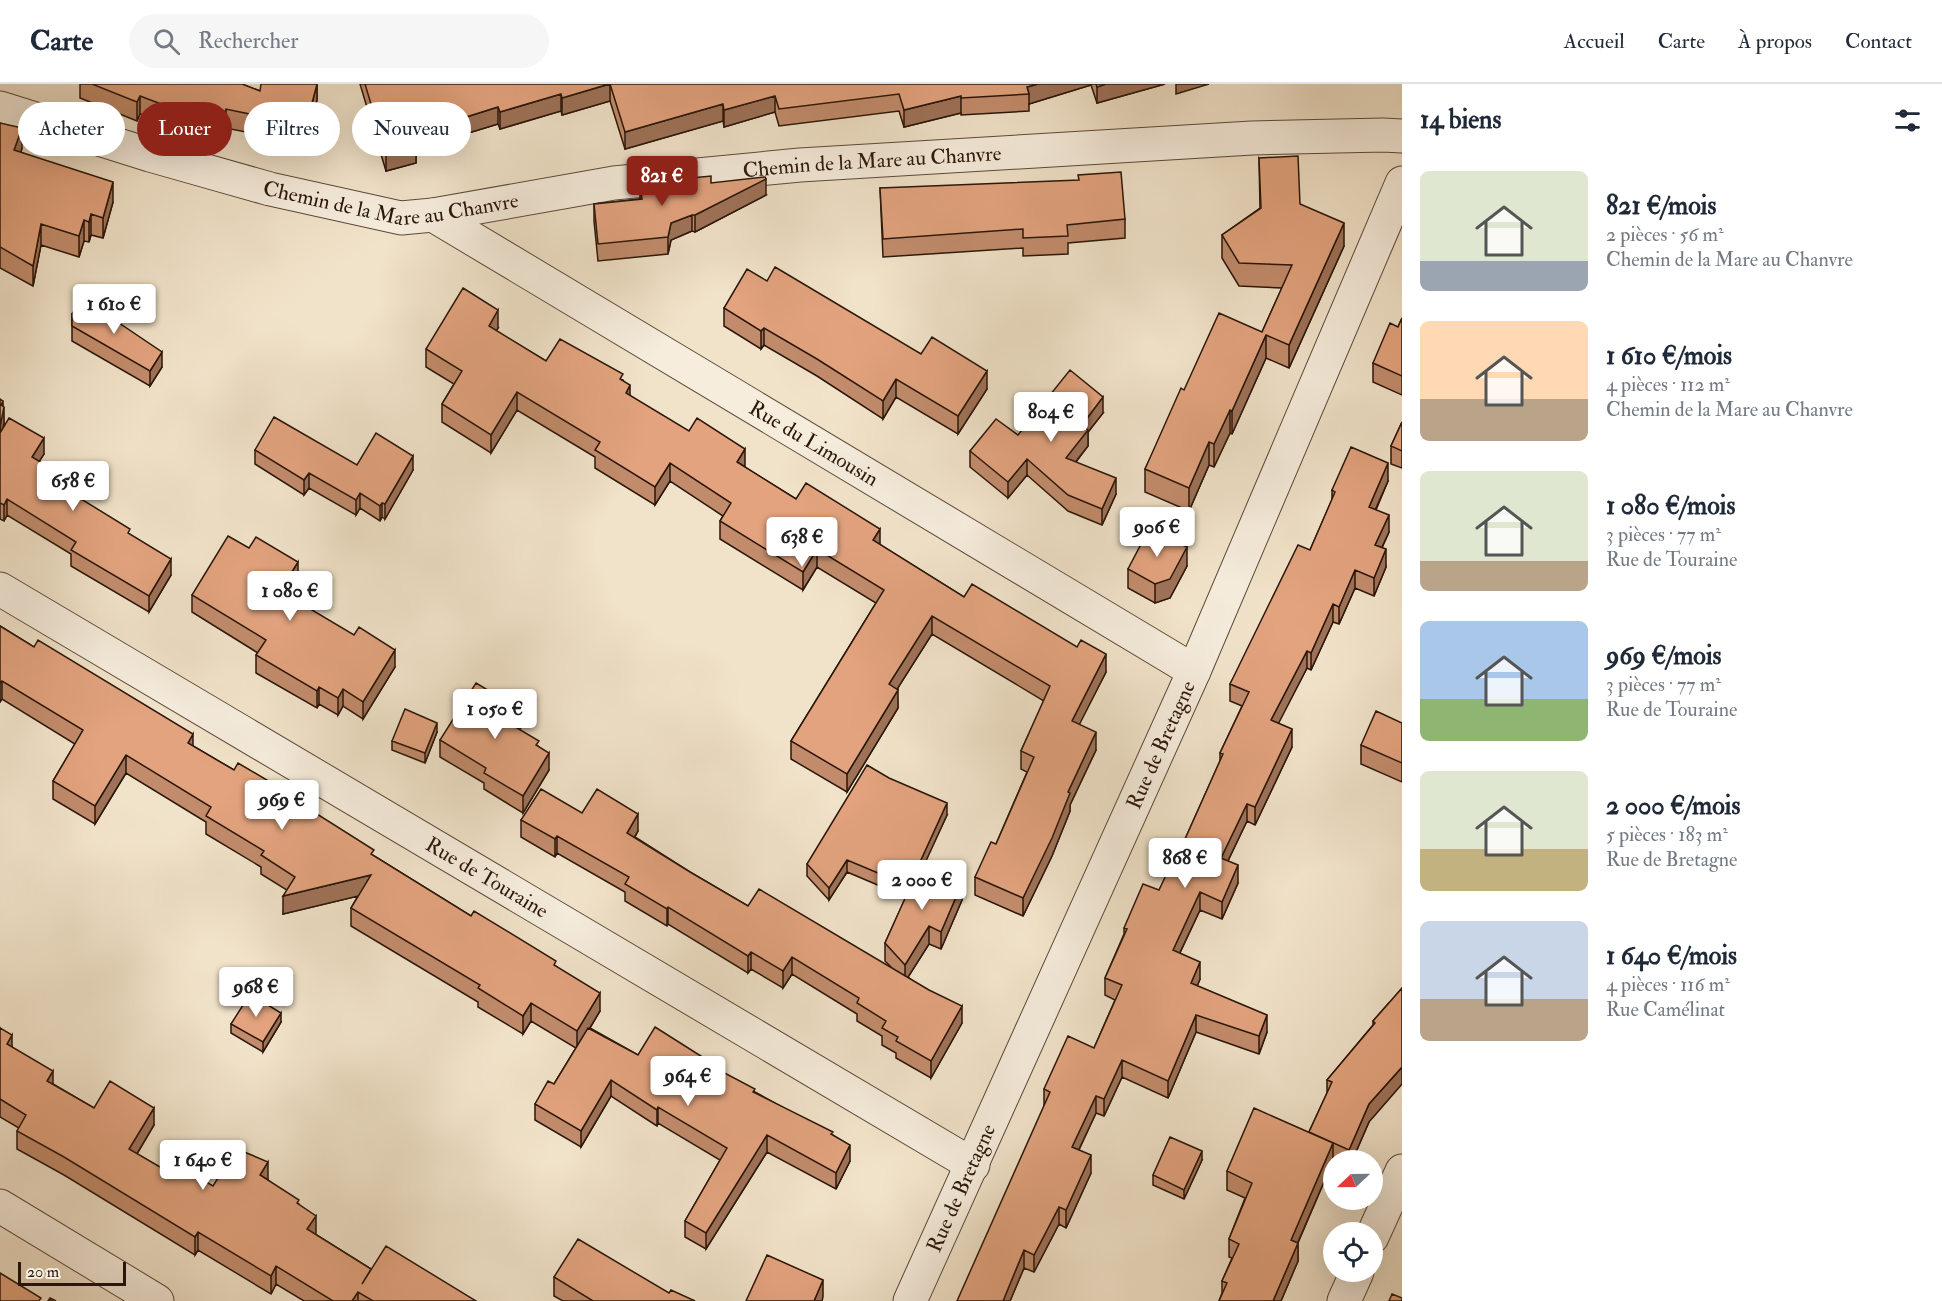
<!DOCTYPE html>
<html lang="fr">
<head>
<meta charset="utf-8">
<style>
	body { margin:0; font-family:"IM FELL Double Pica",serif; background:#f6f6f7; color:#1f2937; height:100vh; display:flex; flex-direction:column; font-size:22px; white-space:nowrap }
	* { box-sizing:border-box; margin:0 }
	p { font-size:20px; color:#747a83 }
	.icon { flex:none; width:33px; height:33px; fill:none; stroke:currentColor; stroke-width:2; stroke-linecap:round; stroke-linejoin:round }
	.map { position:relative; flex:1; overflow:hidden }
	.sheet { display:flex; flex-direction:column; background:#fff; width:540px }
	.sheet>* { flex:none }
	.guide { position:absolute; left:18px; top:18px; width:570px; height:54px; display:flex; gap:12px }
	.needle { width:39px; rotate:248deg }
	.tools { position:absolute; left:1323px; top:1066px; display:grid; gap:12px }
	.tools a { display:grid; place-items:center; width:60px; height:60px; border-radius:50%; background:#fff; box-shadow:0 6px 24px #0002; font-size:30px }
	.scale { position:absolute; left:18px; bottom:15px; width:108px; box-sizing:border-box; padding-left:6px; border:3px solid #2b160a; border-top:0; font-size:16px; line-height:21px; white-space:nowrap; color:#2b160a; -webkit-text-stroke:4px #f6eddd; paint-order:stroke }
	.price { position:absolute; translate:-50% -51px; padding:0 14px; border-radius:6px; background:#fff; color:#222; font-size:20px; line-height:39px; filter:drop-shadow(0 2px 3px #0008) }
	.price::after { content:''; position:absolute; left:50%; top:36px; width:18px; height:14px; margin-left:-9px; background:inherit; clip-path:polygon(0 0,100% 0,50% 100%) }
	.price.on { background:#8f2418; color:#fff }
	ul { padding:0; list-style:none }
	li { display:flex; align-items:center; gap:18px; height:150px; padding:0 18px }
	li span { display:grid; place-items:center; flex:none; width:168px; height:120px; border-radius:9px; color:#555 }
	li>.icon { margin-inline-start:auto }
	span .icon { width:72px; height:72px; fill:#fffc; stroke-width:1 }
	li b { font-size:26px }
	h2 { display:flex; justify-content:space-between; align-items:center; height:72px; padding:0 18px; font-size:26px }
	.pill { padding:0 21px; border-radius:27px; background:#fff; box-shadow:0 6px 24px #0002; font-size:21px; line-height:54px }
	.pill.on { background:#8f2418; color:#fff }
	header { display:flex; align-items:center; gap:36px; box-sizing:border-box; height:84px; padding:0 30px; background:#fff; border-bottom:2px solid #e0e1e3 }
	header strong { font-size:28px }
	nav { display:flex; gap:33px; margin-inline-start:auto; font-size:21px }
	.search { width:420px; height:54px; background:#f6f6f7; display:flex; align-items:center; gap:15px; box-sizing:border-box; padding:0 21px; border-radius:33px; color:#747a83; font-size:22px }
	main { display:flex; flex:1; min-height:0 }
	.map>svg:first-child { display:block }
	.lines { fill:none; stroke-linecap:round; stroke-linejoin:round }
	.street-casing { stroke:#5c493a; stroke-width:35 }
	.street { stroke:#f6eddd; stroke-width:33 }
	.wall { fill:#c28c6c; stroke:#2b160a; stroke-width:1.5 }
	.shaded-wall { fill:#9e7258; stroke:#2b160a; stroke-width:1.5 }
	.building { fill:#e2a37e; stroke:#2b160a; stroke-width:1.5 }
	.labels { text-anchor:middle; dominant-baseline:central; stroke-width:5; stroke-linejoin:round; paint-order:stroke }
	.street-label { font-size:21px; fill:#2b160a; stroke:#f6eddd }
</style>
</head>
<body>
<header>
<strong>Carte</strong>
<div class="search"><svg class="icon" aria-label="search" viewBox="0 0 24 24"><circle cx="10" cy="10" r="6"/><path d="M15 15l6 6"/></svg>Rechercher</div>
<nav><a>Accueil</a><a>Carte</a><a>À propos</a><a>Contact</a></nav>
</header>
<main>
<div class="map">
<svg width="1402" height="1217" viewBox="0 0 1402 1217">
	<rect width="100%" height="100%" fill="#f1e3ca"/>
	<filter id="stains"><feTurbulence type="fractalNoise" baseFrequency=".00333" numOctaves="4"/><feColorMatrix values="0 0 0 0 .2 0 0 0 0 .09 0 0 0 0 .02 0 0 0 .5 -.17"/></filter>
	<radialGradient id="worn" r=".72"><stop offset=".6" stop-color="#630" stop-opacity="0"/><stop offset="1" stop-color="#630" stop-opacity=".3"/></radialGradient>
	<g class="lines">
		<g class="street-casing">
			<g id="street">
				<path id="s1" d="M0,24L150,71L270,105L401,134L433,131L614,99L800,81L1252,54L1383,51L1402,52"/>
				<path id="s2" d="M433,131L1194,587"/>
				<path id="s3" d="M0,505L973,1081"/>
				<path d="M0,1122L157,1217"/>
				<path d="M1372,1153L1402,1087"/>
				<path id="s4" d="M910,1217L1194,587L1402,99"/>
				<path d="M1344,1217L1357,1188"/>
			</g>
		</g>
		<use href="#street" class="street"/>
	</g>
	<path class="wall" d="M80,0H242L260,7L317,0V16L306,60L226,44L219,60L140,30L137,37L80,14Z
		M360,0H1165L1097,19L1091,1L1029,20V27L961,31V29L904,43L899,27L779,42L775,28L724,43L723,37L625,65L610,17L562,31L561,27L500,45L498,40L416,65V79L386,87Z
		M0,39L22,64L21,68L113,118L103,154L91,151L89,158L84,157L79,173L41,161L33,202L0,184Z
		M1259,74L1300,120L1344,162L1289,284L1266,274L1232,350L1230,349L1214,383L1209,381L1189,427L1145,408V385L1184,306L1262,248L1282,204L1239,202L1222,174V151L1260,124Z
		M640,99H711L766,111L695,148L692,147L671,156L668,170L598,177L594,137V120L640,115Z
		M880,104L1125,135V154L1068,159V170L1023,172V164L883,173Z
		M767,197L921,270L987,305L958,350L896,313L883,335L817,292L764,261L761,265L724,242V224Z
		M72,230L162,283L150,302L72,257Z
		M1402,234V311L1373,298V279L1398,243Z
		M498,244L496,247L546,277L623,296L630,312L796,415L880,461L964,513L1106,588L1079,640L1096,666L1070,721V727L1052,772L1023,832L975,811V793L996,760L1027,688L1021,685V667L1044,617L932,550L897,605L898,624L847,708L791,675V657L876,519L817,483L803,506L720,455V437L723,432L670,397L655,421L595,384V373L517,326L491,369L442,338V320L454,300L426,283V265Z
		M0,315L3,322L4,339L3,344L44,370L39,377L79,414L130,451L171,491L149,528L71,482V470L7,431L4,437L0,435Z
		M1103,329L1088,348V362L1076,378L1116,410L1102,441L1068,427L1027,391L1008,414L970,383V367L1018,351Z
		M1402,338V384L1391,380V362Z
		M255,366L357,381L413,386L385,435L382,433L380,437L360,424L356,431L309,404L304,411L255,380Z
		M1388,397L1376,426L1389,448L1382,464L1386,483L1374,512L1355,504L1339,540L1333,538L1311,586L1307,584L1278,639L1292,663L1255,741L1247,737L1228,777L1238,799L1222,835L1200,826L1180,869L1200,895L1197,902L1267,948L1259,970L1196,948L1168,1014L1122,993L1104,1032L1096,1029L1079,1066L1091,1089L1066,1144L1059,1140L1034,1188L1024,1184L1010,1217L1044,1022V1005L1094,964L1115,916L1105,911V894L1124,850V844L1159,806L1177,773L1220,677V669L1242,622L1230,617V600L1310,466L1332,416V406Z
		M1187,482L1170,514L1155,519L1128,504V485Z
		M298,495L288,512L395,583L363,635L343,622L338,631L319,620L317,624L256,589V571L258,569L192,528V511Z
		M0,542L193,662L234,686L272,702L374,772L471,832L556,882L600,927L590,944L638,971L704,978L755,1008L833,1051L850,1077L836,1105L767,1068L706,1165L685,1153V1137L720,1076L658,1039L657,1042L611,1012L581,1063L535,1036V1020L554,1000L576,964L531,937L523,950L478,923V918L351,842V824L358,812L283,830L287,806L261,790V783L206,750V738L126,689L95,740L53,715V697L75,660L2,615L0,618Z
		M1402,639V698L1361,680V661Z
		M521,643L520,646L539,663L549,686L523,729L484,705V699L440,673V656Z
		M437,648L425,679L392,666V657Z
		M582,729L638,747L635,753L690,788L748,822L892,884L885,877V859L906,813L847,788L829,816L807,792V780L947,731L923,782L962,816L941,865L929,860L908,893L962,939L931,994L896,974V969L882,961V952L857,937V930L792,890L783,904L751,885L748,889L668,840L667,842L625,817V808L557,769L555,773L521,753V736Z
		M1388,920L1369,1038L1352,1077H1333L1298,1159V1177L1281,1217H1219L1222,1209V1197L1232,1174L1229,1173V1155L1245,1114L1227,1106V1087L1309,1048L1327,1009V996L1373,941V937Z
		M281,938L263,968L231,949V940Z
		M0,944L12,963L53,1000L94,1024L154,1041L137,1070L177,1093L213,1102L268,1096L299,1120L315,1150L371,1185L476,1217H304L276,1200L271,1210L198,1166L195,1171L64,1091L17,1065V1047L19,1044L0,1033Z
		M1202,1076L1184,1115L1153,1101V1091Z
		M554,1193L669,1209L695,1217H563L554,1212Z"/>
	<path class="shaded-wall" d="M317,0V16L306,60V42Z
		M610,0V17L562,31V14Z
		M1038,0H1091V1L1029,20V10L1027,3Z
		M1106,0H1165L1097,19V3Z
		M1176,0H1209L1176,10Z
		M561,10V27L500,45V28Z
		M140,12V30L137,37V18Z
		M775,12V28L724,43V26Z
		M961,12V29L904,43V26Z
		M723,20V37L625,65V48Z
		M498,23V40L416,65V79L386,87V70L412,50Z
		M226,25V44L219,60V42Z
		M22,44V64L14,87V66Z
		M766,95V111L695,148V131Z
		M113,98V118L103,154V134Z
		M91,130V151L89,158V138Z
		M692,131V147L671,156L668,170V153L671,139Z
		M84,136V157L79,173V152Z
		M1344,139V162L1289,284V261Z
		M41,140V161L33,202V182Z
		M498,226V244L489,260V242Z
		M764,244V261L761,265V247Z
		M1266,251V274L1232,350V327Z
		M162,268V283L150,302V287Z
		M987,287V305L958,350V332Z
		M896,295V313L883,335V317Z
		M630,301V319L626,309Z
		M517,308V326L491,369V351Z
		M1103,313V329L1088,348V362L1066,390V374L1082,341Z
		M3,317V328L4,323V339L0,359L1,321Z
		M1230,326V349L1214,383V360Z
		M44,354V370L32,389V373Z
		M1209,358V381L1189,427V404Z
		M745,365V383L737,378Z
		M413,372V386L385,435V420Z
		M1027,375V391L1008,414V398Z
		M670,379V397L655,421V403Z
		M1388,379V397L1369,440V423Z
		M309,389V404L304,411V396Z
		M1116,394V410L1102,441V425Z
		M79,401V417L73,410Z
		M360,409V424L356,431V416Z
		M7,415V431L4,437V421Z
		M382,419V433L380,437V422Z
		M1389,431V448L1375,478V461Z
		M880,445V463L873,456Z
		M1187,463V482L1170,514L1155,519V500Z
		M817,465V483L803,506V488Z
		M1386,465V483L1374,512V494Z
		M171,475V491L149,528V512Z
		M298,478V495L280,524V507Z
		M1355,486V504L1339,540V523Z
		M1333,520V538L1311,586V569Z
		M932,532V550L889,618V600Z
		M395,566V583L363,635V618Z
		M1307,567V584L1271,654V636Z
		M1106,570V588L1072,655V637Z
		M2,597V615L0,618V599Z
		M319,603V620L317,624V607Z
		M343,605V622L338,631V614Z
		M898,606V624L847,708V690Z
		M521,626V643L512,658V641Z
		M437,639V648L425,679V669Z
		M1292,645V663L1255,741V723Z
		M1096,648V666L1070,721V727L1052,772L1023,832V814L1068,708Z
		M193,650V669L188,659Z
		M549,669V686L523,729V712Z
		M126,671V689L95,740V722Z
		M947,719V731L909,814V802Z
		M1247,720V737L1221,791V774Z
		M638,730V747L627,766V749Z
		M557,752V769L555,773V755Z
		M847,776V788L829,816V804Z
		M1238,781V799L1222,835V818Z
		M371,791V809L283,830V812Z
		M962,799V816L941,865V848Z
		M1200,808V826L1173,883V866Z
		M668,823V840L667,842V825Z
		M929,842V860L905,898V881Z
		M751,868V885L748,889V872Z
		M792,873V890L783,904V887Z
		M1200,878V895L1191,917V899Z
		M600,909V927L577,965V947Z
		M531,919V937L523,950V932Z
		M962,922V939L931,994V977Z
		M281,929V938L263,968V958Z
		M1196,931V948L1168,1014V997Z
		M1267,931V948L1259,970V952Z
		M12,951V969L7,960Z
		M1122,976V993L1104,1032V1015Z
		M1402,983V1000L1369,1038L1352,1077H1349V1066L1369,1020Z
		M53,987V1005L47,997Z
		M611,996V1012L581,1063V1047Z
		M1096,1012V1029L1072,1080V1063Z
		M658,1023V1039L657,1042V1026Z
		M154,1024V1041L129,1083V1065Z
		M767,1051V1068L706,1165V1149Z
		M1333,1059V1077L1291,1174V1156Z
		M850,1061V1077L836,1105V1089Z
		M1202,1067V1076L1184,1115V1106Z
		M1091,1071V1089L1066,1144V1126Z
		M268,1078V1096L260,1091Z
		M1059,1123V1140L1034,1188V1171Z
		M316,1132V1149L307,1163V1145Z
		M198,1148V1166L195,1171V1153Z
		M1298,1159V1177L1281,1217H1273Z
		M1024,1166V1184L1010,1217H1003Z
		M276,1182V1200L271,1210V1192Z
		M823,1196V1213L822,1217H814Z
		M358,1208V1217H352Z"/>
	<path class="building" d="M92,0H242L260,7L261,0H317L306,42L226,25L219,42L140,12L137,18Z
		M365,0H609L562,14L561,10L500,28L498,23L412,50L416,62L386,70Z
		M610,0H1038L1027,3L1029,10L961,14V12L904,26L899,10L779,25L775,12L724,26L723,20L625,48Z
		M1096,0H1106L1097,3Z
		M0,39L22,44L14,66L113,98L103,134L91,130L89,138L84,136L79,152L41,140L33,182L0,163Z
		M1298,72L1300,120L1344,139L1289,261L1266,251L1232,327L1230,326L1214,360L1209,358L1189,404L1145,385L1181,304L1184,306L1219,229L1262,248L1292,181L1239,179L1222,151L1261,124L1259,74Z
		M1121,88L1125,135L1067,141L1068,152L1023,154V145L883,155L880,104L1079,96L1078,91Z
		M711,92V99L765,93L766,95L695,131H692L671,139L668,153L598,160L594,120L642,115L640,99Z
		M775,183L921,270L932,253L987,287L958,332L896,295L883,317L817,275L764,244L761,247L724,224L747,185L767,197Z
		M463,204L498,226L489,242L546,277L560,255L623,290L620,295L630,301L626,309L689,347L697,334L745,365L737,378L796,415L806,399L880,445L873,456L964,513L972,500L1077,563L1081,556L1106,570L1072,637L1096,648L1068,708L1070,709L1052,754L1023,814L975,793L991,758L996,760L1034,673L1021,667L1050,602L932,532L889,600L898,606L847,690L791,657L884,506L817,465L803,488L720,437L731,419L670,379L655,403L595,366L600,358L517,308L491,351L442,320L462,287L426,265Z
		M82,214L162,268L150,287L72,242V230Z
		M1402,234V292L1373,279L1390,239L1398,243Z
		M1070,286L1103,313L1082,341L1088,346L1066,374L1116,394L1102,425L1068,411L1027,375L1008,398L970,367L996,335L1018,351Z
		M0,315L3,317L1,321L4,323L0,343Z
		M274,333L357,381L376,349L413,372L385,420L382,419L380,422L360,409L356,416L309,389L304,396L255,366Z
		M9,334L44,354L32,373L79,401L73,410L130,445L128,449L171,475L149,512L71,466L76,458L7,415L4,421L0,419V349Z
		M1402,338V367L1391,362Z
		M1351,363L1388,379L1369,423L1389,431L1375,461L1386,465L1374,494L1355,486L1339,523L1333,520L1311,569L1307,567L1271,636L1292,645L1255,723L1247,720L1221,774L1238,781L1222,818L1200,808L1173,866L1200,878L1191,899L1267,931L1259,952L1196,931L1168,997L1122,976L1104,1015L1096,1012L1072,1063L1091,1071L1066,1126L1059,1123L1034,1171L1024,1166L1003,1217H957L1050,1008L1044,1005L1068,952L1094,964L1122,901L1105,894L1127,845L1124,844L1143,800L1159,806L1175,772L1177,773L1223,670L1220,669L1249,608L1230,600L1298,461L1310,466L1335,408L1332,406Z
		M1149,445L1187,463L1170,495L1155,500L1128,485Z
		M228,452L249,464L256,453L298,478L280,507L354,551L359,543L395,566L363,618L343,605L338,614L319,603L317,607L256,571L266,556L192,511Z
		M0,542L34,563L38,556L193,650L188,659L234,686L238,679L272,699L271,701L374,766L371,770L471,832L474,827L556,877L554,881L600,909L577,947L531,919L523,932L478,904L480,901L351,824L371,791L283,812L295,793L261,771L264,767L206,732L211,723L126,671L95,722L53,697L83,646L2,597L0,599Z
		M476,599L521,626L512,641L539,657L536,661L549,669L523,712L484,689L486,684L440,656Z
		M405,625L437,639L425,669L392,657Z
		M1376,627L1402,639V679L1361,661Z
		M867,681L889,694L947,719L909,802L847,776L829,804L807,780Z
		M541,705L582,729L597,705L638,730L627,749L690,788L748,822L759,805L929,906L962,922L931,977L896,957L898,953L882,944L886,937L857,919L859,914L792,873L783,887L751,868L748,872L668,823L667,825L625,800L629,793L557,752L555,755L521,736Z
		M920,781L962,799L941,848L929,842L905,881L885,859Z
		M1402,904V983L1369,1020L1349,1066L1309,1048L1332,998L1327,996L1375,939L1373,937Z
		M250,910L281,929L263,958L231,940Z
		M655,943L704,974L700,976L755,1005L753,1008L833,1048L831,1050L850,1061L836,1089L767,1051L706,1149L685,1137L727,1064L658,1023L657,1026L611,996L581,1047L535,1020L548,997L554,1000L588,944L638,971Z
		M0,944L12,951L7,960L53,987L47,997L94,1024L110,997L154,1024L129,1065L177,1093L182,1084L213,1102L235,1067L240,1071L242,1067L268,1078L260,1091L299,1116L297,1119L316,1132L307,1145L371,1185L362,1200L386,1162L476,1217H373L358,1208L352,1217H333L276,1182L271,1192L198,1148L195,1153L64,1073L17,1047L26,1031L0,1015Z
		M1254,1024L1333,1059L1291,1156L1298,1159L1273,1217H1219L1227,1199L1222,1197L1239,1160L1229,1155L1252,1099L1227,1087Z
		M1170,1053L1202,1067L1184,1106L1153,1091Z
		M578,1155L669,1209L671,1206L695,1217H593L554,1193Z
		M767,1171L823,1196L814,1217H746Z
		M0,1189L41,1214L39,1217H0Z
		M1392,1210L1402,1214V1217H1389Z
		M50,1214L56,1217H48Z"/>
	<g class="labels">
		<g class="street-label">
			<text stroke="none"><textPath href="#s1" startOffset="891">Chemin de la Mare au Chanvre</textPath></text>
			<text stroke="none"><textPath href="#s1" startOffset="405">Chemin de la Mare au Chanvre</textPath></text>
			<text stroke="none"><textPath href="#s2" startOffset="444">Rue du Limousin</textPath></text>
			<text stroke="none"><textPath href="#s4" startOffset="610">Rue de Bretagne</textPath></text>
			<text stroke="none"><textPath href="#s3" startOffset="566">Rue de Touraine</textPath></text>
			<text stroke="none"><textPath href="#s4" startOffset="124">Rue de Bretagne</textPath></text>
		</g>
	</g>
	<rect width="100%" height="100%" filter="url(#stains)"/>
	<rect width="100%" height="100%" fill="url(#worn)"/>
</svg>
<div class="tools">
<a><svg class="needle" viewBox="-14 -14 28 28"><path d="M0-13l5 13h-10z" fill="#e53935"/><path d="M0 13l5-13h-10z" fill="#747a83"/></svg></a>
<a><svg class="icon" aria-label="locate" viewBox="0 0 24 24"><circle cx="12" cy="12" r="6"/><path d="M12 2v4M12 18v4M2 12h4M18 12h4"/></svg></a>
</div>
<div class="scale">20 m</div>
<b class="price on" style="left:662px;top:123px">821 €</b>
<b class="price" style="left:114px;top:251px">1 610 €</b>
<b class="price" style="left:1051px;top:359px">804 €</b>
<b class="price" style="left:73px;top:428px">658 €</b>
<b class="price" style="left:1157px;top:474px">906 €</b>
<b class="price" style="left:802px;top:484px">638 €</b>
<b class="price" style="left:290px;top:538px">1 080 €</b>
<b class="price" style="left:495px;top:656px">1 050 €</b>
<b class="price" style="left:282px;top:747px">969 €</b>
<b class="price" style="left:1185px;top:805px">868 €</b>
<b class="price" style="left:922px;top:827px">2 000 €</b>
<b class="price" style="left:256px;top:934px">968 €</b>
<b class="price" style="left:688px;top:1023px">964 €</b>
<b class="price" style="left:203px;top:1107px">1 640 €</b>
<div class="guide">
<a class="pill">Acheter</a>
<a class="pill on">Louer</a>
<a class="pill">Filtres</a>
<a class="pill">Nouveau</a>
</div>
</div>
<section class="sheet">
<h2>14 biens<svg class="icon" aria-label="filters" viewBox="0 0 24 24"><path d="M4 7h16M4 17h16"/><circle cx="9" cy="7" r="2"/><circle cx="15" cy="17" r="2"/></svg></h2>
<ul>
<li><span style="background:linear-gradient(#dfe7d0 75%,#9aa5b1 0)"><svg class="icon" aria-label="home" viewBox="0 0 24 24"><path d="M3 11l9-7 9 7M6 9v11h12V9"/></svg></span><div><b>821 €/mois</b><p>2 pièces · 56 m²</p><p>Chemin de la Mare au Chanvre</p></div></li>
<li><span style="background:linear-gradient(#ffd9b3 65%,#b9a48a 0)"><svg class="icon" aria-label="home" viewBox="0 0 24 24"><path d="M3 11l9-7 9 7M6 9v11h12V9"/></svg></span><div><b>1 610 €/mois</b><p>4 pièces · 112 m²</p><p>Chemin de la Mare au Chanvre</p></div></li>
<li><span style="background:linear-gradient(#dfe7d0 75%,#b9a48a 0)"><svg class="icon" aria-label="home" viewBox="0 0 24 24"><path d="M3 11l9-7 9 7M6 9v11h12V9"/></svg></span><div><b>1 080 €/mois</b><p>3 pièces · 77 m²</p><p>Rue de Touraine</p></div></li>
<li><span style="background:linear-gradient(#a9c7e8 65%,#8fb573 0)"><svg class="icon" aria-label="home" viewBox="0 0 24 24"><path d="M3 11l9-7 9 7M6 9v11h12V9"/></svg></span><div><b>969 €/mois</b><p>3 pièces · 77 m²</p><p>Rue de Touraine</p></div></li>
<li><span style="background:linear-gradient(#dfe7d0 65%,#c2b280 0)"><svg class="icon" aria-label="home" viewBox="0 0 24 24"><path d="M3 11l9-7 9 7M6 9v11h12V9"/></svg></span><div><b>2 000 €/mois</b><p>5 pièces · 183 m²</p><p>Rue de Bretagne</p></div></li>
<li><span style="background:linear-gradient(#c9d6e8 65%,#b9a48a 0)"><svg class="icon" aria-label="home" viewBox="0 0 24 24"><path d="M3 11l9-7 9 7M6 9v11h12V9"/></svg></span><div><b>1 640 €/mois</b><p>4 pièces · 116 m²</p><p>Rue Camélinat</p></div></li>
</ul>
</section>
</main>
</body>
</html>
